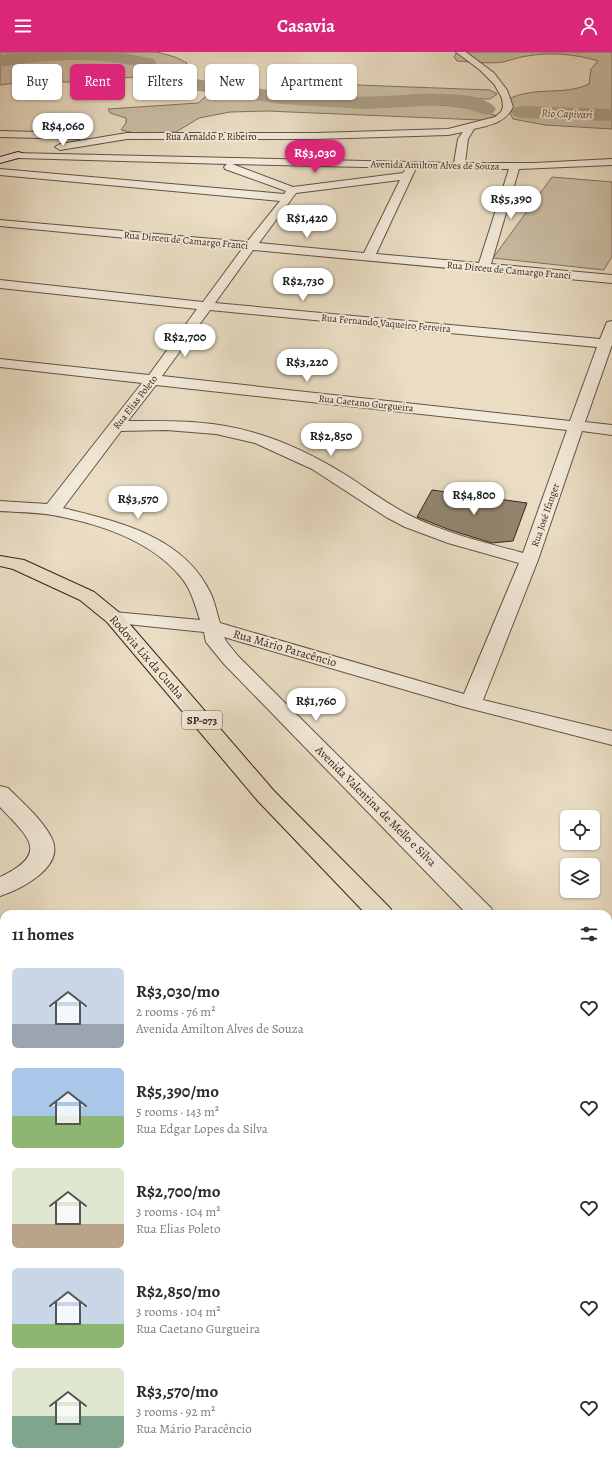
<!DOCTYPE html>
<html lang="en">
<head>
<meta charset="utf-8">
<style>
	body { margin:0; font-family:Alegreya,serif; background:#f2f2f3; color:#2b2b33; height:100vh; display:flex; flex-direction:column; font-size:15px; white-space:nowrap }
	* { box-sizing:border-box; margin:0 }
	p { font-size:13px; color:#7c7c81 }
	.icon { flex:none; width:22px; height:22px; fill:none; stroke:currentColor; stroke-width:2; stroke-linecap:round; stroke-linejoin:round }
	.map { position:relative; flex:1; overflow:hidden }
	.details { position:absolute; left:0px; top:858px; width:612px; height:556px; display:flex; flex-direction:column; background:#fff; border-radius:12px 12px 0 0; box-shadow:0 1px 3px #0004 }
	.details>* { flex:none }
	.hud { position:absolute; left:12px; top:12px; width:400px; height:36px; display:flex; gap:8px }
	.fabs { position:absolute; left:560px; top:758px; display:grid; gap:8px }
	.fabs a { display:grid; place-items:center; width:40px; height:40px; border-radius:6px; background:#fff; box-shadow:0 1px 3px #0004; font-size:20px }
	.price { position:absolute; translate:-50% -34px; padding:0 9px; border-radius:14px; background:#fff; color:#222; font-size:13px; line-height:26px; filter:drop-shadow(0 1px 2px #0008) }
	.price::after { content:''; position:absolute; left:50%; top:24px; width:12px; height:9px; margin-left:-6px; background:inherit; clip-path:polygon(0 0,100% 0,50% 100%) }
	.price.on { background:#db2777; color:#fff }
	ul { padding:0; list-style:none }
	li { display:flex; align-items:center; gap:12px; height:100px; padding:0 12px }
	li span { display:grid; place-items:center; flex:none; width:112px; height:80px; border-radius:6px; color:#555 }
	li>.icon { margin-inline-start:auto }
	span .icon { width:48px; height:48px; fill:#fffc; stroke-width:1 }
	li b { font-size:17px }
	h2 { display:flex; justify-content:space-between; align-items:center; height:48px; padding:0 12px; font-size:17px }
	.tag { padding:0 14px; border-radius:6px; background:#fff; box-shadow:0 1px 3px #0004; font-size:14px; line-height:36px }
	.tag.on { background:#db2777; color:#fff }
	header { display:flex; justify-content:space-between; align-items:center; height:52px; padding:0 12px; background:#db2777; color:#fff; font-size:18px; font-weight:700 }
	.map>svg:first-child { display:block }
	.green { fill:#cbbea6; stroke:#80725e }
	.lines { fill:none; stroke-linecap:round; stroke-linejoin:round }
	.river { fill:#ac9f88; fill-rule:evenodd }
	.building { fill:#938570; stroke:#352615 }
	.street-casing { stroke:#625441; stroke-width:2 }
	.secondary-casing { stroke:#352615; stroke-width:2 }
	.primary-casing { stroke:#352615; stroke-width:2 }
	.street { fill:#f1e9d9; fill-rule:evenodd }
	.secondary { fill:#f1e9d9; fill-rule:evenodd }
	.primary { fill:#eaddc4; fill-rule:evenodd }
	.labels { text-anchor:middle; dominant-baseline:central; stroke-width:4; stroke-linejoin:round; paint-order:stroke }
	.far-street-label { font-size:10px; fill:#352615; stroke:#f1e9d9 }
	.far-water-label { font-size:11px; font-style:italic; fill:#594a38; stroke:#f1e9d9 }
	.shield { fill:#f1e9d9; stroke:#6d6050; stroke-width:1 }
	.shield-label { font-size:11px; font-weight:bold; fill:#352615 }
	.street-label { font-size:12px; fill:#352615; stroke:#f1e9d9 }
</style>
</head>
<body>
<header><svg class="icon" aria-label="menu" viewBox="0 0 24 24"><path d="M4 6h16M4 12h16M4 18h16"/></svg>Casavia<svg class="icon" aria-label="person" viewBox="0 0 24 24"><circle cx="12" cy="8" r="4"/><path d="M4 21q1-7 8-7t8 7"/></svg></header>
<div class="map">
<svg width="612" height="1414" viewBox="0 0 612 1414">
	<rect width="100%" height="100%" fill="#eaddc4"/>
	<filter id="stains"><feTurbulence type="fractalNoise" baseFrequency=".005" numOctaves="4"/><feColorMatrix values="0 0 0 0 .2 0 0 0 0 .09 0 0 0 0 .02 0 0 0 .5 -.17"/></filter>
	<radialGradient id="worn" r=".72"><stop offset=".6" stop-color="#630" stop-opacity="0"/><stop offset="1" stop-color="#630" stop-opacity=".3"/></radialGradient>
	<path class="green" d="M0,0H157L175,5L187,11L183,16L148,24L67,30L32,29L0,33Z
		M457,0H612V77L545,73L513,67C509,60 507,54 509,47C534,34 564,44 589,32L591,17L598,9C576,2 550,0 527,4C519,5 511,8 503,10C488,12 472,10 457,9L454,5Z
		M358,33L490,38L497,42L490,47L417,46L397,48C416,53 433,52 453,54C469,56 485,60 501,65L481,68L267,59L230,60L199,66L176,80L135,81L121,78L126,71V66L110,61L108,57L198,51L210,41L227,40L279,41L336,34Z
		M552,125L612,130V204L604,218L493,206Z"/>
	<g class="lines">
		<path class="river" d="M21,0H118L154,7L156,11V17L160,21C234,33 310,48 385,44C410,43 481,35 496,57L493,61L486,63L464,56L444,53L365,57L281,52L154,32C146,30 141,26 136,19L137,14C92,5 45,7 0,15V3Z
			M522,54L612,57V69L522,66L515,64L511,60L515,56Z"/>
	</g>
	<path class="building" d="M432,438L527,451L513,489L492,491L450,478L417,465Z"/>
	<g class="lines">
		<g class="street-casing">
			<path id="street" d="M456,0H466L494,21L507,38L513,55C505,71 490,73 474,77L468,87L465,111H534L612,107V113L519,117L491,212L612,223V231L253,198L215,251L600,287L607,270L612,269V293L585,370L612,373V383L582,379L538,508L483,648L612,679V693L464,655L224,585L226,589L238,604L491,856L495,862H467L224,612L206,590L204,580L107,570L104,566L107,562L114,560L200,568C195,553 191,536 180,524C150,488 97,471 52,463C35,460 17,460 0,459V449L47,452L142,331L0,315V307L149,323L197,257L0,236V228L203,250L242,197L0,174V168L247,190L280,149L0,123V117L284,142L286,139L225,117L224,115L227,112L18,106L14,105L13,103L14,101L454,111L458,87L463,80L448,83L316,87H127L60,98L55,95L60,92L127,81H316L448,77L495,65L501,60L503,55L502,46L494,32L480,18ZM232,112L406,116L403,121L293,135ZM416,116L509,117L479,211L376,202ZM400,128L364,201L259,191L296,141ZM210,258L597,295L570,369L162,324ZM156,333L567,378L523,501C484,490 443,481 407,462C386,451 366,436 346,423C318,406 287,390 255,381C214,368 171,369 128,369ZM166,378L216,382L255,391L312,417L386,465L405,475L448,491L519,511L464,642L220,571C217,562 215,551 211,542C184,484 119,470 63,456L121,379Z
				M0,79L79,81L84,84L79,87L0,85Z
				M0,734L8,736C22,750 44,769 52,787C65,815 21,837 0,844V825C51,801 28,785 0,755Z
				M608,935L612,936V957L608,956Z
				M4,1145V1173L0,1174V1146Z
				M163,1410H199L201,1414H165Z"/>
		</g>
		<g class="secondary-casing">
			<path id="secondary" d="M18,100L22,101L23,103L22,105L0,111V105Z"/>
		</g>
		<g class="primary-casing">
			<path id="primary" d="M0,504L24,508L94,540L121,562L274,739L390,856L394,862H366L258,749L107,570L80,548L13,517L0,514Z
				M608,1011L612,1012V1034L608,1033Z"/>
		</g>
		<use href="#street" class="street"/>
		<use href="#secondary" class="secondary"/>
		<use href="#primary" class="primary"/>
	</g>
	<g class="labels">
		<g class="far-street-label">
			<text x="211" y="84">Rua Arnaldo P. Ribeiro</text>
			<text transform="translate(435 113) rotate(1)">Avenida Amilton Alves de Souza</text>
			<text transform="translate(186 188) rotate(5)">Rua Dirceu de Camargo Franci</text>
			<text transform="translate(509 218) rotate(5)">Rua Dirceu de Camargo Franci</text>
			<text transform="translate(386 271) rotate(5)">Rua Fernando Vaqueiro Ferreira</text>
			<text transform="translate(135 350) rotate(-52)">Rua Elias Poleto</text>
			<text transform="translate(366 351) rotate(6)">Rua Caetano Gurgueira</text>
			<text transform="translate(545 463) rotate(-71)">Rua José Ifanger</text>
		</g>
		<g class="far-water-label">
			<text transform="translate(567 62) rotate(2)">Rio Capivari</text>
		</g>
		<rect class="shield" x="182" y="659" width="40" height="18" rx="3"/>
		<g class="shield-label">
			<text x="202" y="668">SP-073</text>
		</g>
		<g class="street-label">
			<text transform="translate(285 596) rotate(16)">Rua Mário Paracêncio</text>
			<text transform="translate(147 605) rotate(49)">Rodovia Lix da Cunha</text>
			<text transform="translate(376 754) rotate(45)">Avenida Valentina de Mello e Silva</text>
		</g>
	</g>
	<rect width="100%" height="100%" filter="url(#stains)"/>
	<rect width="100%" height="100%" fill="url(#worn)"/>
</svg>
<div class="fabs">
<a><svg class="icon" aria-label="locate" viewBox="0 0 24 24"><circle cx="12" cy="12" r="6"/><path d="M12 2v4M12 18v4M2 12h4M18 12h4"/></svg></a>
<a><svg class="icon" aria-label="layers" viewBox="0 0 24 24"><path d="M12 4l9 5-9 5-9-5zM3 14l9 5 9-5"/></svg></a>
</div>
<b class="price" style="left:63px;top:95px">R$4,060</b>
<b class="price on" style="left:315px;top:122px">R$3,030</b>
<b class="price" style="left:511px;top:168px">R$5,390</b>
<b class="price" style="left:307px;top:187px">R$1,420</b>
<b class="price" style="left:303px;top:250px">R$2,730</b>
<b class="price" style="left:185px;top:306px">R$2,700</b>
<b class="price" style="left:307px;top:331px">R$3,220</b>
<b class="price" style="left:331px;top:405px">R$2,850</b>
<b class="price" style="left:474px;top:464px">R$4,800</b>
<b class="price" style="left:138px;top:468px">R$3,570</b>
<b class="price" style="left:316px;top:670px">R$1,760</b>
<div class="hud">
<a class="tag">Buy</a>
<a class="tag on">Rent</a>
<a class="tag">Filters</a>
<a class="tag">New</a>
<a class="tag">Apartment</a>
</div>
<section class="details">
<h2>11 homes<svg class="icon" aria-label="filters" viewBox="0 0 24 24"><path d="M4 7h16M4 17h16"/><circle cx="9" cy="7" r="2"/><circle cx="15" cy="17" r="2"/></svg></h2>
<ul>
<li><span style="background:linear-gradient(#c9d6e8 70%,#9aa5b1 0)"><svg class="icon" aria-label="home" viewBox="0 0 24 24"><path d="M3 11l9-7 9 7M6 9v11h12V9"/></svg></span><div><b>R$3,030/mo</b><p>2 rooms · 76 m²</p><p>Avenida Amilton Alves de Souza</p></div><svg class="icon" aria-label="heart" viewBox="0 0 24 24"><path d="M12 20l-8-8c-3-5 5-10 8-4 3-6 11-1 8 4z"/></svg></li>
<li><span style="background:linear-gradient(#a9c7e8 60%,#8fb573 0)"><svg class="icon" aria-label="home" viewBox="0 0 24 24"><path d="M3 11l9-7 9 7M6 9v11h12V9"/></svg></span><div><b>R$5,390/mo</b><p>5 rooms · 143 m²</p><p>Rua Edgar Lopes da Silva</p></div><svg class="icon" aria-label="heart" viewBox="0 0 24 24"><path d="M12 20l-8-8c-3-5 5-10 8-4 3-6 11-1 8 4z"/></svg></li>
<li><span style="background:linear-gradient(#dfe7d0 70%,#b9a48a 0)"><svg class="icon" aria-label="home" viewBox="0 0 24 24"><path d="M3 11l9-7 9 7M6 9v11h12V9"/></svg></span><div><b>R$2,700/mo</b><p>3 rooms · 104 m²</p><p>Rua Elias Poleto</p></div><svg class="icon" aria-label="heart" viewBox="0 0 24 24"><path d="M12 20l-8-8c-3-5 5-10 8-4 3-6 11-1 8 4z"/></svg></li>
<li><span style="background:linear-gradient(#c9d6e8 70%,#8fb573 0)"><svg class="icon" aria-label="home" viewBox="0 0 24 24"><path d="M3 11l9-7 9 7M6 9v11h12V9"/></svg></span><div><b>R$2,850/mo</b><p>3 rooms · 104 m²</p><p>Rua Caetano Gurgueira</p></div><svg class="icon" aria-label="heart" viewBox="0 0 24 24"><path d="M12 20l-8-8c-3-5 5-10 8-4 3-6 11-1 8 4z"/></svg></li>
<li><span style="background:linear-gradient(#dfe7d0 60%,#7fa58c 0)"><svg class="icon" aria-label="home" viewBox="0 0 24 24"><path d="M3 11l9-7 9 7M6 9v11h12V9"/></svg></span><div><b>R$3,570/mo</b><p>3 rooms · 92 m²</p><p>Rua Mário Paracêncio</p></div><svg class="icon" aria-label="heart" viewBox="0 0 24 24"><path d="M12 20l-8-8c-3-5 5-10 8-4 3-6 11-1 8 4z"/></svg></li>
</ul>
</section>
</div>
</body>
</html>
